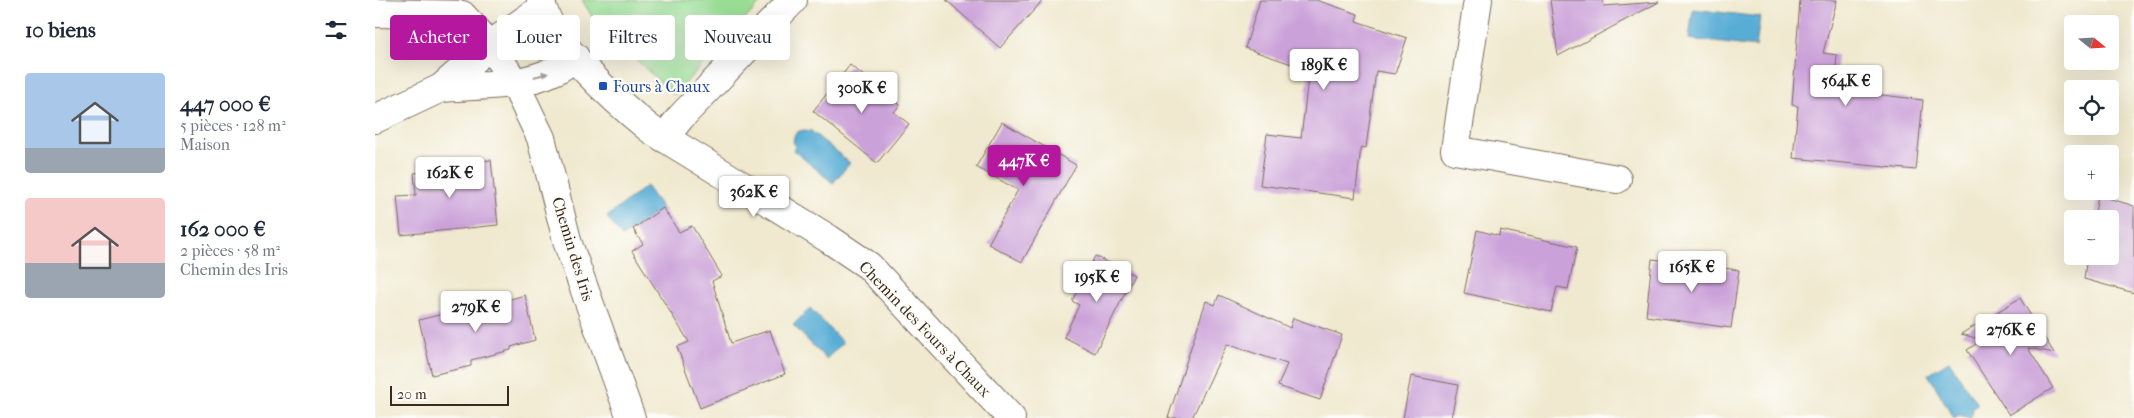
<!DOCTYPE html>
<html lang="fr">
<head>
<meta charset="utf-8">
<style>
	body { margin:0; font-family:"IM FELL French Canon",serif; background:#f2f2f3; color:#1f2937; height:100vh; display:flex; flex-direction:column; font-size:19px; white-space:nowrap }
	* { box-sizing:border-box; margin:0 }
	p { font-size:16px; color:#747a83 }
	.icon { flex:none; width:28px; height:28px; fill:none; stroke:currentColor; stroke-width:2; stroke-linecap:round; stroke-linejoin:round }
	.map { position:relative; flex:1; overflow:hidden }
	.sheet { display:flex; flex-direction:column; background:#fff; width:375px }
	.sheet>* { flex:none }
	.hud { position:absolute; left:15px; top:15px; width:475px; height:45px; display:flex; gap:10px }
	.needle { width:32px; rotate:108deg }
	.controls { position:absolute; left:1689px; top:15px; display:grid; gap:10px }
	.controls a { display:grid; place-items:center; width:55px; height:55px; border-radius:5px; background:#fff; box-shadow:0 5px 20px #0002; font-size:25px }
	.scale { position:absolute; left:15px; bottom:12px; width:119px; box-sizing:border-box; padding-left:5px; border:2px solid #3b2a1e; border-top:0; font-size:14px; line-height:18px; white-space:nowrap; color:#3b2a1e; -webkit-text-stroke:4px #fdfcf7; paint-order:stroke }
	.price { position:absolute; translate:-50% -42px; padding:0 11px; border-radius:5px; background:#fff; color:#222; font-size:16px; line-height:32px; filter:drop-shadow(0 1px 2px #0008) }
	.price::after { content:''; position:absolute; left:50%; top:30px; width:15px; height:11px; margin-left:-8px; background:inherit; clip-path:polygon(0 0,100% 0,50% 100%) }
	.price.on { background:#b5179e; color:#fff }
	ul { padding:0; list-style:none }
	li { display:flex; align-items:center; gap:15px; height:125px; padding:0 25px }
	li span { display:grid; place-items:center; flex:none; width:140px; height:100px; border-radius:5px; color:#555 }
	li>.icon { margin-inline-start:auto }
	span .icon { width:60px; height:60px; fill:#fffc; stroke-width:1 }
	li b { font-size:21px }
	h2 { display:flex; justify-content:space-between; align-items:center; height:60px; padding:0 25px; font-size:21px }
	.tag { padding:0 18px; border-radius:5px; background:#fff; box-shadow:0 5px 20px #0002; font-size:18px; line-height:45px }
	.tag.on { background:#b5179e; color:#fff }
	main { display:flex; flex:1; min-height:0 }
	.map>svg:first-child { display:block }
	.green { fill:#9ade96; stroke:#6a845a }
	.water { fill:#59add5; stroke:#4a6c7a }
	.building { fill:#cba1d9 }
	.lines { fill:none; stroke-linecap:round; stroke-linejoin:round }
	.street-casing { stroke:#7a6d5c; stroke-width:30 }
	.secondary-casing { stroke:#7a6d5c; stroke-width:30 }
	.street { stroke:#fff; stroke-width:28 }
	.secondary { stroke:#fff; stroke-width:28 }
	.oneway { fill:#a79f9a }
	.transit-dot { fill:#1a4fb4; stroke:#fdfcf7; stroke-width:2 }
	.labels { text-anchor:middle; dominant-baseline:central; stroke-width:4.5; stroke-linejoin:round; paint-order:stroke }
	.transit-label { font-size:16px; fill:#164399; stroke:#fdfcf7; text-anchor:start }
	.street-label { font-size:16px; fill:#3b2a1e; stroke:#fdfcf7 }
</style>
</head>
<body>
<main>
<section class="sheet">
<h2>10 biens<svg class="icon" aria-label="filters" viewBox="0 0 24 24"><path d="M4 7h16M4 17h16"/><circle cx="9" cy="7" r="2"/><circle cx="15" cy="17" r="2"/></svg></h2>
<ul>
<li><span style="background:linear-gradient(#a9c7e8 75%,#9aa5b1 0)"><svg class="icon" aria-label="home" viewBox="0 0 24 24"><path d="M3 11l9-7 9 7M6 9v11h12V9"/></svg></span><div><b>447 000 €</b><p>5 pièces · 128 m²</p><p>Maison</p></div></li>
<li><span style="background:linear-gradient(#f6c9c9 65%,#9aa5b1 0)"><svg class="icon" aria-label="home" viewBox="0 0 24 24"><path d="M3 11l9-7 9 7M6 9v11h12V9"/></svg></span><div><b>162 000 €</b><p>2 pièces · 58 m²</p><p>Chemin des Iris</p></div></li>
</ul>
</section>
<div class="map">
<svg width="1759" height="418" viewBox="0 0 1759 418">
	<rect width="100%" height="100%" fill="#fdfcf7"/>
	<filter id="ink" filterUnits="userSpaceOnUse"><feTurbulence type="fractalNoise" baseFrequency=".02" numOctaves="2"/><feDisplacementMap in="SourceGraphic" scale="10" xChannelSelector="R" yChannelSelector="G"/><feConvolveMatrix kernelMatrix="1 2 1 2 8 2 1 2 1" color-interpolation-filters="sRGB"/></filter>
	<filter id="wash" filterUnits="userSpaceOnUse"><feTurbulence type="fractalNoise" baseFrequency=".0096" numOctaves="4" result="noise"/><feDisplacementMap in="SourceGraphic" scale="20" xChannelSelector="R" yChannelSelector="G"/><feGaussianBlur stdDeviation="1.12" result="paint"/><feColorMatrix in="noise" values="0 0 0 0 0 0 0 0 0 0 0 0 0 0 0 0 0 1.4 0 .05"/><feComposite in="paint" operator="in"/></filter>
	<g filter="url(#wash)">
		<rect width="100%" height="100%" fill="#f0e9cf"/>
		<path class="green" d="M207,0H388L299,95L220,21Z"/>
		<path class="water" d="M1318,9L1385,17L1381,47L1314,39Z
			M429,130L433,132L435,130L475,163L458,183L418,150L420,147C416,139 419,131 429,130Z
			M271,186L287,208L247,237L232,217Z
			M435,308L468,343L451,359L418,325Z
			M1574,361L1602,404L1597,408L1598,412L1595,418L1584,415L1579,418L1553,374Z"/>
		<g id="blocks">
			<path class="building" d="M571,0H668L625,48Z
				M885,0H941L983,14L981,21L1032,38L1020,74L1001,71L991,148L986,147L980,198L885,185L892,134L926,138L934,70L870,48Z
				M1175,0H1228L1229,6L1284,2L1183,56Z
				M1425,0H1462L1448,53L1462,55L1459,89L1548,100L1541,170L1418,158L1423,106L1417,105Z
				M475,65L525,105L519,112L534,124L502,163L438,111Z
				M627,122L701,165L647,262L613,244L643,190L601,167Z
				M116,160L123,225L26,235L22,196L41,195L39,173L57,171L56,165Z
				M1723,195L1759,206V293L1709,279L1712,256H1735V219H1719Z
				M288,208L304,232L317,226L347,276L337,281L356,343L395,330L410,374L325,408L302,347L314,342L257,251L268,244L258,229Z
				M1102,230L1124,236L1125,230L1202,247L1193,289L1182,287L1176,312L1089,293Z
				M720,256L759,275L720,353L689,337L704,305L697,301Z
				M1277,259L1364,270L1356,328L1271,316Z
				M150,295L160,340L136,347V350L96,360V366L57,375L44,320L123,300L125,302Z
				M844,295L915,328L918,318L967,335L945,400L903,386L912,364L852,344L817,418H793L831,301L840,305Z
				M1645,298L1679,353L1653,348L1678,388L1634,415L1592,350L1607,340L1586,334Z
				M1036,376L1083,385L1076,418H1028Z"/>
		</g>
	</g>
	<g filter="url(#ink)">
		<use href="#blocks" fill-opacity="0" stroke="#7a6d5c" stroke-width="1"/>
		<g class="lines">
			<g class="street-casing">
				<path id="street" d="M1103,0L1080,150L1242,179
					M0,13L87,15L115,45L139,82L166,138L193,244L256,418
					M66,88C103,85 147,87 181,70C187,67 194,62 200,57
					M0,119L66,88L115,45L167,8
					M289,138L306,117L418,0"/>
			</g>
			<g class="secondary-casing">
				<path id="secondary" d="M166,0C171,40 244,104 275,129L454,239L494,266L636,418"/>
			</g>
			<use href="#street" class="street"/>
			<use href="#secondary" class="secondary"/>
		</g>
		<defs><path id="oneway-solid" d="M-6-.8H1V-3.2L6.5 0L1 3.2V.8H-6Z" transform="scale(1.25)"/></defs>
		<use class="oneway" href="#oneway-solid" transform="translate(166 75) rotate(-15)"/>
	</g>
	<rect class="transit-dot" x="223" y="81" width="10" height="10" rx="2.5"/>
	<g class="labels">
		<g class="transit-label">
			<text x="238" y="86">Fours à Chaux</text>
		</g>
		<g class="street-label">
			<text transform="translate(198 249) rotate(73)">Chemin des Iris</text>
			<text transform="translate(550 329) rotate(46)">Chemin des Fours à Chaux</text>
		</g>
	</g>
</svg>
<div class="controls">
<a><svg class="needle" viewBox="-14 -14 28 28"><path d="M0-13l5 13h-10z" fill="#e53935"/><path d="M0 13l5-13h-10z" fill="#747a83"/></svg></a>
<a><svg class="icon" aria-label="locate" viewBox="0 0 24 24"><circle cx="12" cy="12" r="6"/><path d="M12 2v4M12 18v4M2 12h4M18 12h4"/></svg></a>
<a>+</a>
<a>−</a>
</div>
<div class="scale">20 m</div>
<b class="price" style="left:949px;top:91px">189K €</b>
<b class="price" style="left:1471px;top:107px">564K €</b>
<b class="price" style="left:487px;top:114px">300K €</b>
<b class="price on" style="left:649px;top:187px">447K €</b>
<b class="price" style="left:75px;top:199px">162K €</b>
<b class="price" style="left:379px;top:218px">362K €</b>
<b class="price" style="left:1317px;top:293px">165K €</b>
<b class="price" style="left:722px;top:303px">195K €</b>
<b class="price" style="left:101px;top:333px">279K €</b>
<b class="price" style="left:1636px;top:356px">276K €</b>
<div class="hud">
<a class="tag on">Acheter</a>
<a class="tag">Louer</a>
<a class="tag">Filtres</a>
<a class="tag">Nouveau</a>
</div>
</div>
</main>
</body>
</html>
